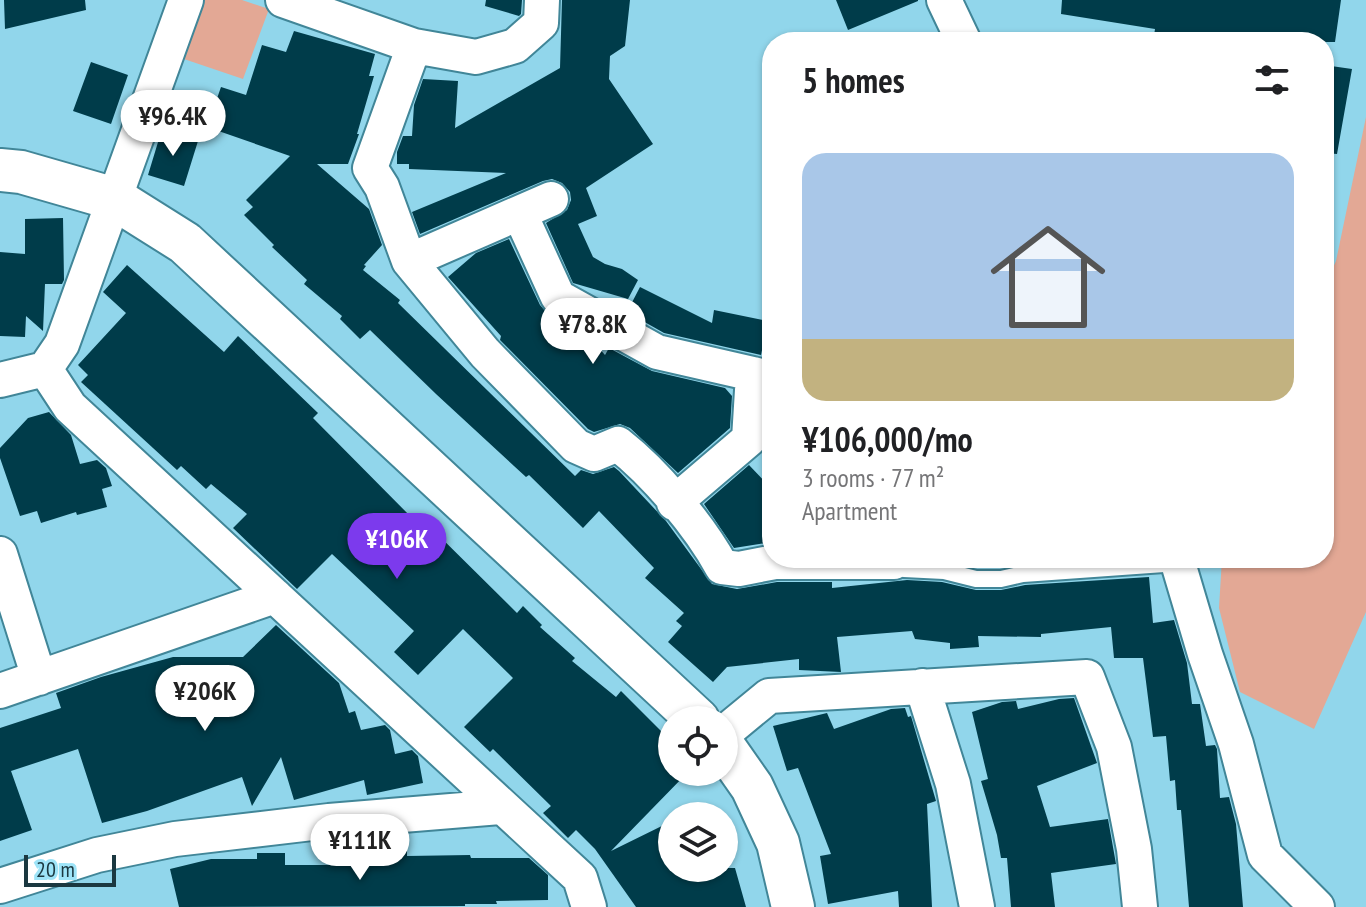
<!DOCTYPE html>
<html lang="en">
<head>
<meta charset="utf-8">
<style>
	body { margin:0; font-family:"PT Sans Narrow",sans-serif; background:#f6f6f6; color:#202124; height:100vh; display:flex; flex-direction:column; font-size:30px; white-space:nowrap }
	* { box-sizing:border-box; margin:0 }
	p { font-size:26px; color:#757577 }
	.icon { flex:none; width:44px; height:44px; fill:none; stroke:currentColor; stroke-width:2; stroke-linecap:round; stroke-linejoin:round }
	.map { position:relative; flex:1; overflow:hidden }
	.sheet { position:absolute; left:762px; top:32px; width:572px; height:536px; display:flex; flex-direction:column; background:#fff; border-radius:32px; box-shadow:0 2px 6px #0004 }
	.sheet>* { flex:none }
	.controls { position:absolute; left:658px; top:706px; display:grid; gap:16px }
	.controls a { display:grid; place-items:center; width:80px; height:80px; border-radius:50%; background:#fff; box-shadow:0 2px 6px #0004; font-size:40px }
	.scale { position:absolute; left:24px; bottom:20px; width:92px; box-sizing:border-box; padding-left:8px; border:4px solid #1b3840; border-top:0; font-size:22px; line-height:28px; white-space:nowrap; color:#1b3840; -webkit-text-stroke:6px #9ee4f8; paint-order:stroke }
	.price { position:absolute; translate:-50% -68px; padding:0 18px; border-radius:28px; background:#fff; color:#222; font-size:26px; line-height:52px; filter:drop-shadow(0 2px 4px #0008) }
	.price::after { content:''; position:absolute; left:50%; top:48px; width:24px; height:18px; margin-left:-12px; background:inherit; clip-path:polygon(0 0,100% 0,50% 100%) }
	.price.active { background:#7c3aed; color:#fff }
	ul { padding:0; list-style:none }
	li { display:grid; align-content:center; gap:16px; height:424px; padding:0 40px }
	li span { display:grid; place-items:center; height:248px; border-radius:24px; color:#555 }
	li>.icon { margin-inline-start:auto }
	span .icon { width:144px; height:144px; fill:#fffc; stroke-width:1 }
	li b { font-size:34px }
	h2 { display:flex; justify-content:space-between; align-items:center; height:96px; padding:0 40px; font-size:34px }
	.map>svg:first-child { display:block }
	.green { fill:#e3a895 }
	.building { fill:#003c4a }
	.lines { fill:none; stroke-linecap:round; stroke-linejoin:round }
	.service-casing { stroke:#418698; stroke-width:20 }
	.minor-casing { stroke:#418698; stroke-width:38 }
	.tertiary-casing { stroke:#418698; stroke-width:46 }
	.service { stroke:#fff; stroke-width:16 }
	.minor { stroke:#fff; stroke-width:34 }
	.tertiary { stroke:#fff; stroke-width:42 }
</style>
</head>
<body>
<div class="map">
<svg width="1366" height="907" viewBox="0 0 1366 907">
	<rect width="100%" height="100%" fill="#91d6eb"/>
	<path class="green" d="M199,0H242L269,9L243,79L178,57Z
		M1366,117V612L1314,729L1240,692L1219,608L1222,558H1324V288L1336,261Z"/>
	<path class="building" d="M4,0H85L86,10L5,29Z
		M486,0H522L521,14L519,16L485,6Z
		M562,0H630L625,46L610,56L609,79L653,144L586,188L597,216L578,224L593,257L605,264L622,269L638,280L628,299L573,283L546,223L567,210L571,200L570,192L562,183L552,179L543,181L420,234L412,212L506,173L409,169V164H397V152L403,136H412L414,105L423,79L458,81L455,128L560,68Z
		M836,0H918V1L848,30Z
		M1062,0H1341L1335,42H1153L1155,29L1061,14Z
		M294,31L375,54L369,76H374L357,134H359L348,164H317L369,209L382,245L364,265L366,266L363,270L400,300L398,303L575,476L581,470L593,474L614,467L619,471L666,521L712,584L737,589L777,582H832V588L907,580L942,582L976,590H1001L1025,585L1149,577L1153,623L1174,620L1187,663L1192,704H1200L1206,746L1215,745L1217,749L1220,798L1229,797L1236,824L1243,907H1189L1181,810H1177L1175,780L1170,781L1166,736L1153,737L1143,658H1114L1111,627L1041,634V637L978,636L979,647L950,649V643L915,639L912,631L837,637L841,672L799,670V659L727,667L713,682L668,642L682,626L676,621L684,613L645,578L654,568L599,511L583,528L529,475L526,477L436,394L370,330L360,339L340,319L342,316L304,284L307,280L272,247L274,245L244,215L253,207L246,200L290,156L207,127L221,87L246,95L262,45L286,52Z
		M91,62L128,75L111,124L73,111Z
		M1324,65L1352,69L1337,154L1324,153Z
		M162,129L198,141L184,186L148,175Z
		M63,218L64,280L62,284H45L43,331L26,316L25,337L0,336V252L25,254V219Z
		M509,239L540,305L548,314L589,337L605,355L609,348L652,371L725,388L732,396L730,428L678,473L630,428L620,424L594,432L588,429L500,340L501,336L448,277L476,253Z
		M127,265L224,352L238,336L318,413L313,418L414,520L418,515L517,613L523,606L542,625L540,627L575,658L572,661L616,697L621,691L672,742V772H688L611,851L672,821V868H735L746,907H636L595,849L576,830L568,838L543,813L551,806L493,749L490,752L464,727L513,678L463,629L418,675L394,652L414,631L332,554L297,589L233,528L247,514L211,484L206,489L181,466L177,470L81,382L88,375L78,365L126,313L103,292Z
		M640,287L712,323L714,310L768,321L761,355L664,333L627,312Z
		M49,412L71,435L80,464L97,460L106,468L112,486L102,489L107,507L77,515L76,512L41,523L37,511L20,516L0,458V448L28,418Z
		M749,465L772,489V542L734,548L704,504Z
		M913,558H1009V566L977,568L947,560Z
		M276,625L339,683L349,713L355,711L361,730L385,725L390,730L395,754L412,750L418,756L423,783L367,795L364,780L294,800L281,757L252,806L242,777L147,811L102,823L78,749L11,771L32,830L0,841V728L61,708L56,693L101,677L173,657H243Z
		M1074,698L1097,763L1037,786L1050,827L1108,819L1116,864L1051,873L1055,907H1011L1007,858H1001L997,835L981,781L988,779L972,712L1002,702L1016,701L1018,709L1059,699Z
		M905,708L908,717L911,716L936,801L927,804L932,907H899L898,891L828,904L820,856L831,854L798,768L787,771L773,726L827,713L834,729L891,709Z
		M407,848V856L470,855L471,858H529L548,875V900L496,901L497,904H465V906L179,907L170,869L211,859H257V853H285V865H361V850Z"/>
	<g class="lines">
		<g class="service-casing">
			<path id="service" d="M894,562L904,569L944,571L976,579H1001L1023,574L1178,563"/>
		</g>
		<g class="minor-casing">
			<path id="minor" d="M186,0L62,344L45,369L70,407L580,878L589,907
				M283,0L414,46L476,57L515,46L541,23L542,0
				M944,0L964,42
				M414,46L370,168L382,187L409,261L485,353L576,446L594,454L618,444C655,473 699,525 722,567L739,569L775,562H894
				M520,214L558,297L657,352L753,374
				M409,261L551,199
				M0,380L45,369
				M674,503L749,439L753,374L772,379
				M0,554L39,678
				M1173,558L1178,563L1205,654L1236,744L1265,855L1317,907
				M922,686L953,784L977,907
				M0,691L275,596
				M724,733L769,696L1087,677L1114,747L1134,849L1140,907
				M0,886L97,855L175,839L329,821L500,807"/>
		</g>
		<g class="tertiary-casing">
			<path id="tertiary" d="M0,170L21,172L115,199L185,243L698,720
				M724,747L752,787L778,843L793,907"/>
		</g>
		<use href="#service" class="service"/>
		<use href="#minor" class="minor"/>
		<use href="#tertiary" class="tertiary"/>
	</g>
</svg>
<div class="controls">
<a><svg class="icon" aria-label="locate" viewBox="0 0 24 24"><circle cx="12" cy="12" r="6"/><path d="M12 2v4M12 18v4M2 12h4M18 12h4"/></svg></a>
<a><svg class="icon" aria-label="layers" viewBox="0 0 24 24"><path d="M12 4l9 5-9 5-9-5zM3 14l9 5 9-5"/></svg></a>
</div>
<div class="scale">20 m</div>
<b class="price" style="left:173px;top:158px">¥96.4K</b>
<b class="price" style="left:593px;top:366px">¥78.8K</b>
<b class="price active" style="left:397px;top:581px">¥106K</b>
<b class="price" style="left:205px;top:733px">¥206K</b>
<b class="price" style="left:360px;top:882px">¥111K</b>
<section class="sheet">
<h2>5 homes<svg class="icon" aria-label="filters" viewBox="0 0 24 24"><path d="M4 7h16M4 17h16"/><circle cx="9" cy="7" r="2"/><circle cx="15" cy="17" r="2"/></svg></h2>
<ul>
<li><span style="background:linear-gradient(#a9c7e8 75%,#c2b280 0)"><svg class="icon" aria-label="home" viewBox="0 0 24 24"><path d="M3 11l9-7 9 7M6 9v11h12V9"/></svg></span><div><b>¥106,000/mo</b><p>3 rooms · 77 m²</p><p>Apartment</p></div></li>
</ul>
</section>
</div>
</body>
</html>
